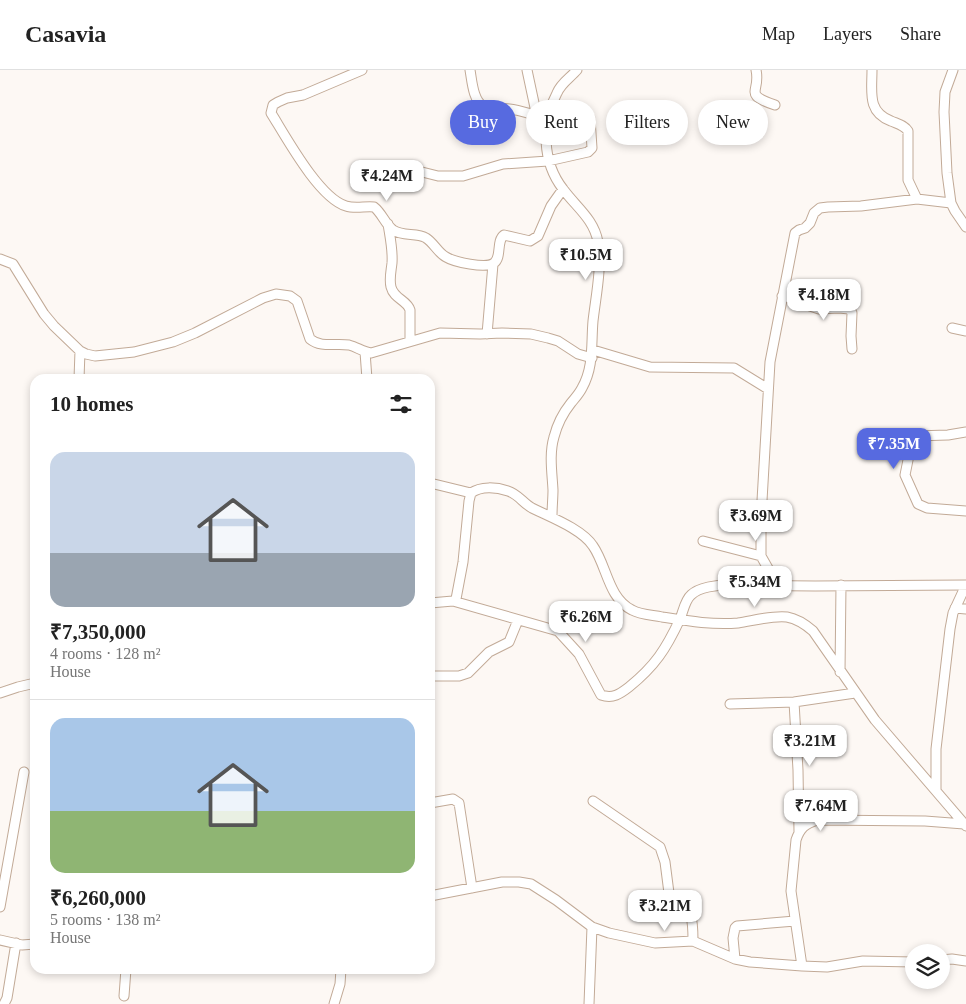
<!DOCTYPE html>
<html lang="en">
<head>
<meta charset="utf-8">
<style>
	body { margin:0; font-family:"Times New Roman",serif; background:#f2f2f2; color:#222; height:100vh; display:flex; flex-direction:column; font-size:19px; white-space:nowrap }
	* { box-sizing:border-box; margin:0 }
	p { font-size:16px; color:#767676 }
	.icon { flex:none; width:28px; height:28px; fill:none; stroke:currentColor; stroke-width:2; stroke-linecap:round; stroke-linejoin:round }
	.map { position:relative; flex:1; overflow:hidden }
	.details { position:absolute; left:30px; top:304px; width:405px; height:600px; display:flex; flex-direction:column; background:#fff; border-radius:15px; box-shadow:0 2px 8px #0003 }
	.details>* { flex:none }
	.banner { position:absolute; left:450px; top:30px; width:440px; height:45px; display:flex; gap:10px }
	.controls { position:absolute; left:905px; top:874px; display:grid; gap:10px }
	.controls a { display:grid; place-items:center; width:45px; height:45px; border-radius:50%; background:#fff; box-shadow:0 2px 8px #0003; font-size:25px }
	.price { position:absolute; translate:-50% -42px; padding:0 11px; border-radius:10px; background:#fff; color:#222; font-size:16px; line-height:32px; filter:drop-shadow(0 1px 2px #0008) }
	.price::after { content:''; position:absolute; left:50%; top:30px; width:15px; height:11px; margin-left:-8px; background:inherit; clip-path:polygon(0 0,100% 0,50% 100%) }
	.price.active { background:#576ae0; color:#fff }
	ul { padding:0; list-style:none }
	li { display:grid; align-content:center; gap:10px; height:265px; padding:0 20px }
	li+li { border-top:1px solid #e0e0e0 }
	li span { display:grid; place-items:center; height:155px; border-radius:15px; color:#555 }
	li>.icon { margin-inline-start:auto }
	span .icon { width:90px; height:90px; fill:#fffc; stroke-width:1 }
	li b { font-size:21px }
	h2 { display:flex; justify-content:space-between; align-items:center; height:60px; padding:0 20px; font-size:21px }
	.chip { padding:0 18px; border-radius:22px; background:#fff; box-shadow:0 2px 8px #0003; font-size:18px; line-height:45px }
	.chip.active { background:#576ae0; color:#fff }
	header { display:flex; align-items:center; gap:30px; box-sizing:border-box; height:70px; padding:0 25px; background:#fff; border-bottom:1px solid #e0e0e0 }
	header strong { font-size:24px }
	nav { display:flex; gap:28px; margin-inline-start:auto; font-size:18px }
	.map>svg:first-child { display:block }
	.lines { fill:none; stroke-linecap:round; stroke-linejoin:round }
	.minor-casing { stroke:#c2aa97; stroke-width:11 }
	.minor { stroke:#fff; stroke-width:9 }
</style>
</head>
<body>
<header>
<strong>Casavia</strong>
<nav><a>Map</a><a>Layers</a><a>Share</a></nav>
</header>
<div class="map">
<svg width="966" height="934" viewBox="0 0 966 934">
	<rect width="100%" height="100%" fill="#fdf8f4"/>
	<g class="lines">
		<g class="minor-casing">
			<path id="minor" d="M362,0L303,25L287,28L278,32L273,35L271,43C286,67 319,128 346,136C355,139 365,136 374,137C382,143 385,154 393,160C403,167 417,162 426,168C434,173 438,183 446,187C454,192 486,199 494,193C502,187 496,171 504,165L530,171L538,166L551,136L563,119
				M470,0C472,11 473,31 484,37C504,38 531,39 546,54
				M527,0L537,47
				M756,0C761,22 742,24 775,35
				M872,0C872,22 867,42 891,51C898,54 904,55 908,61V110L917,129
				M953,0L945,22L944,42L947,103L951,133L955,141L966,157
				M422,102L438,106H463L503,94L548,91L588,82L592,78L590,48
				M388,154C390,167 393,180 392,193C391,202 389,209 391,217C394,229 407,230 410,240V271
				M0,189L13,194L44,244L54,256L80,281L86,284L95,286L134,282L173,272L195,263L263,228L276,224L290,226L297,231L310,269C321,278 335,273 349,275C357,277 363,282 371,283L440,263L480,264L502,263L531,264L548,268L558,271L578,284L592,288
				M782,226L802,231L810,236L819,239L839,238L849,239L852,243L851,266L852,279
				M952,258L966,261
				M487,264L493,194
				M593,280L650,297L734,298L768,319
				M365,282L367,309
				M79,309L80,281
				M966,362L948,365L915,366L912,370L905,405L918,434L927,438L966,441
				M430,413L471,423
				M552,446C552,437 553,428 553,420C552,402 549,384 554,367C557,355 563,343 571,333C575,328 579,324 582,318C594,297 591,274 593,251C596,225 602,198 598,172C594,149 576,137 563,119C542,92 541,53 557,23C561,13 570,8 577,0
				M703,471L761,486L778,516
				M761,486V448L770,292L795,163L799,160L805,158L810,153L814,143L820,138L828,137L861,136L917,129L951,133
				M453,531L558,561L579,584L601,625C613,629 620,624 629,617C655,596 666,579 680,549C683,542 685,530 691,525C699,517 717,515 728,515L815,516L966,515
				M430,533L453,531L456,529L463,492L469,431L471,423C481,416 496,417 508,421C518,424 523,433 532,438C550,447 582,459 593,476C607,496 608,528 632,540C641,545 653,545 662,547C688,551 712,555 738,553C752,551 773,545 787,547C798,549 805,554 813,561L875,650L966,756
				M955,538L966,539
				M840,602L841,515
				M430,606H459L468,603L489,582L509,572L518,550
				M0,623L18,617L35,613
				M794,632L798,700L799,762
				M730,634L794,632L855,623
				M936,719V679L950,559L953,543L966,515
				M593,731L660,777L665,792L669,823C691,843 693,840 693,871
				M430,733L453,729L459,733L472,818
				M430,826L502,812H519L531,814L556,830L592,857L609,863L655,873L693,871L735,889L750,892L802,896L827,897L863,891L914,892
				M0,837L24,702
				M0,870L22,875L35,874
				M735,889L733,868L735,858L737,856L795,851
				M941,890L952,889L966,891
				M802,896L791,821L796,770C800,758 805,754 817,750L925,751L964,754
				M124,926L126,899
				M4,934L7,928L16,873
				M334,934L340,914L341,899
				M589,934L592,857"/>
		</g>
		<use href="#minor" class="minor"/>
	</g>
</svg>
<div class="controls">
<a><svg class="icon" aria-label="layers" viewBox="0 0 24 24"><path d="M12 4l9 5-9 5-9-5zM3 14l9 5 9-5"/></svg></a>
</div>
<b class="price" style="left:387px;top:132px">₹4.24M</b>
<b class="price" style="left:586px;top:211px">₹10.5M</b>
<b class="price" style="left:824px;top:251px">₹4.18M</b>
<b class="price active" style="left:894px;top:400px">₹7.35M</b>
<b class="price" style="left:756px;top:472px">₹3.69M</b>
<b class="price" style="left:755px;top:538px">₹5.34M</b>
<b class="price" style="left:586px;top:573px">₹6.26M</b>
<b class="price" style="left:810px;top:697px">₹3.21M</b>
<b class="price" style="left:821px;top:762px">₹7.64M</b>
<b class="price" style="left:665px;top:862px">₹3.21M</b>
<div class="banner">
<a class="chip active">Buy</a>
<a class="chip">Rent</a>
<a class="chip">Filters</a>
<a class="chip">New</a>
</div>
<section class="details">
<h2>10 homes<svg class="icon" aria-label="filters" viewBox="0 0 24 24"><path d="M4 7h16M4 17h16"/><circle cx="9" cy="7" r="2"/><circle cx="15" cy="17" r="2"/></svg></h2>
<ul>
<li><span style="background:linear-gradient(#c9d6e8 65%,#9aa5b1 0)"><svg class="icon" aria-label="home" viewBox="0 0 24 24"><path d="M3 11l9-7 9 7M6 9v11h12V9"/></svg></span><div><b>₹7,350,000</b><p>4 rooms · 128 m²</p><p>House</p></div></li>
<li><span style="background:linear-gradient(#a9c7e8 60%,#8fb573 0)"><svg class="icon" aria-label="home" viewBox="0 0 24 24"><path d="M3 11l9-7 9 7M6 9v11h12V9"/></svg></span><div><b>₹6,260,000</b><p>5 rooms · 138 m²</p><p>House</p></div></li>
</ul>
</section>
</div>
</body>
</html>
